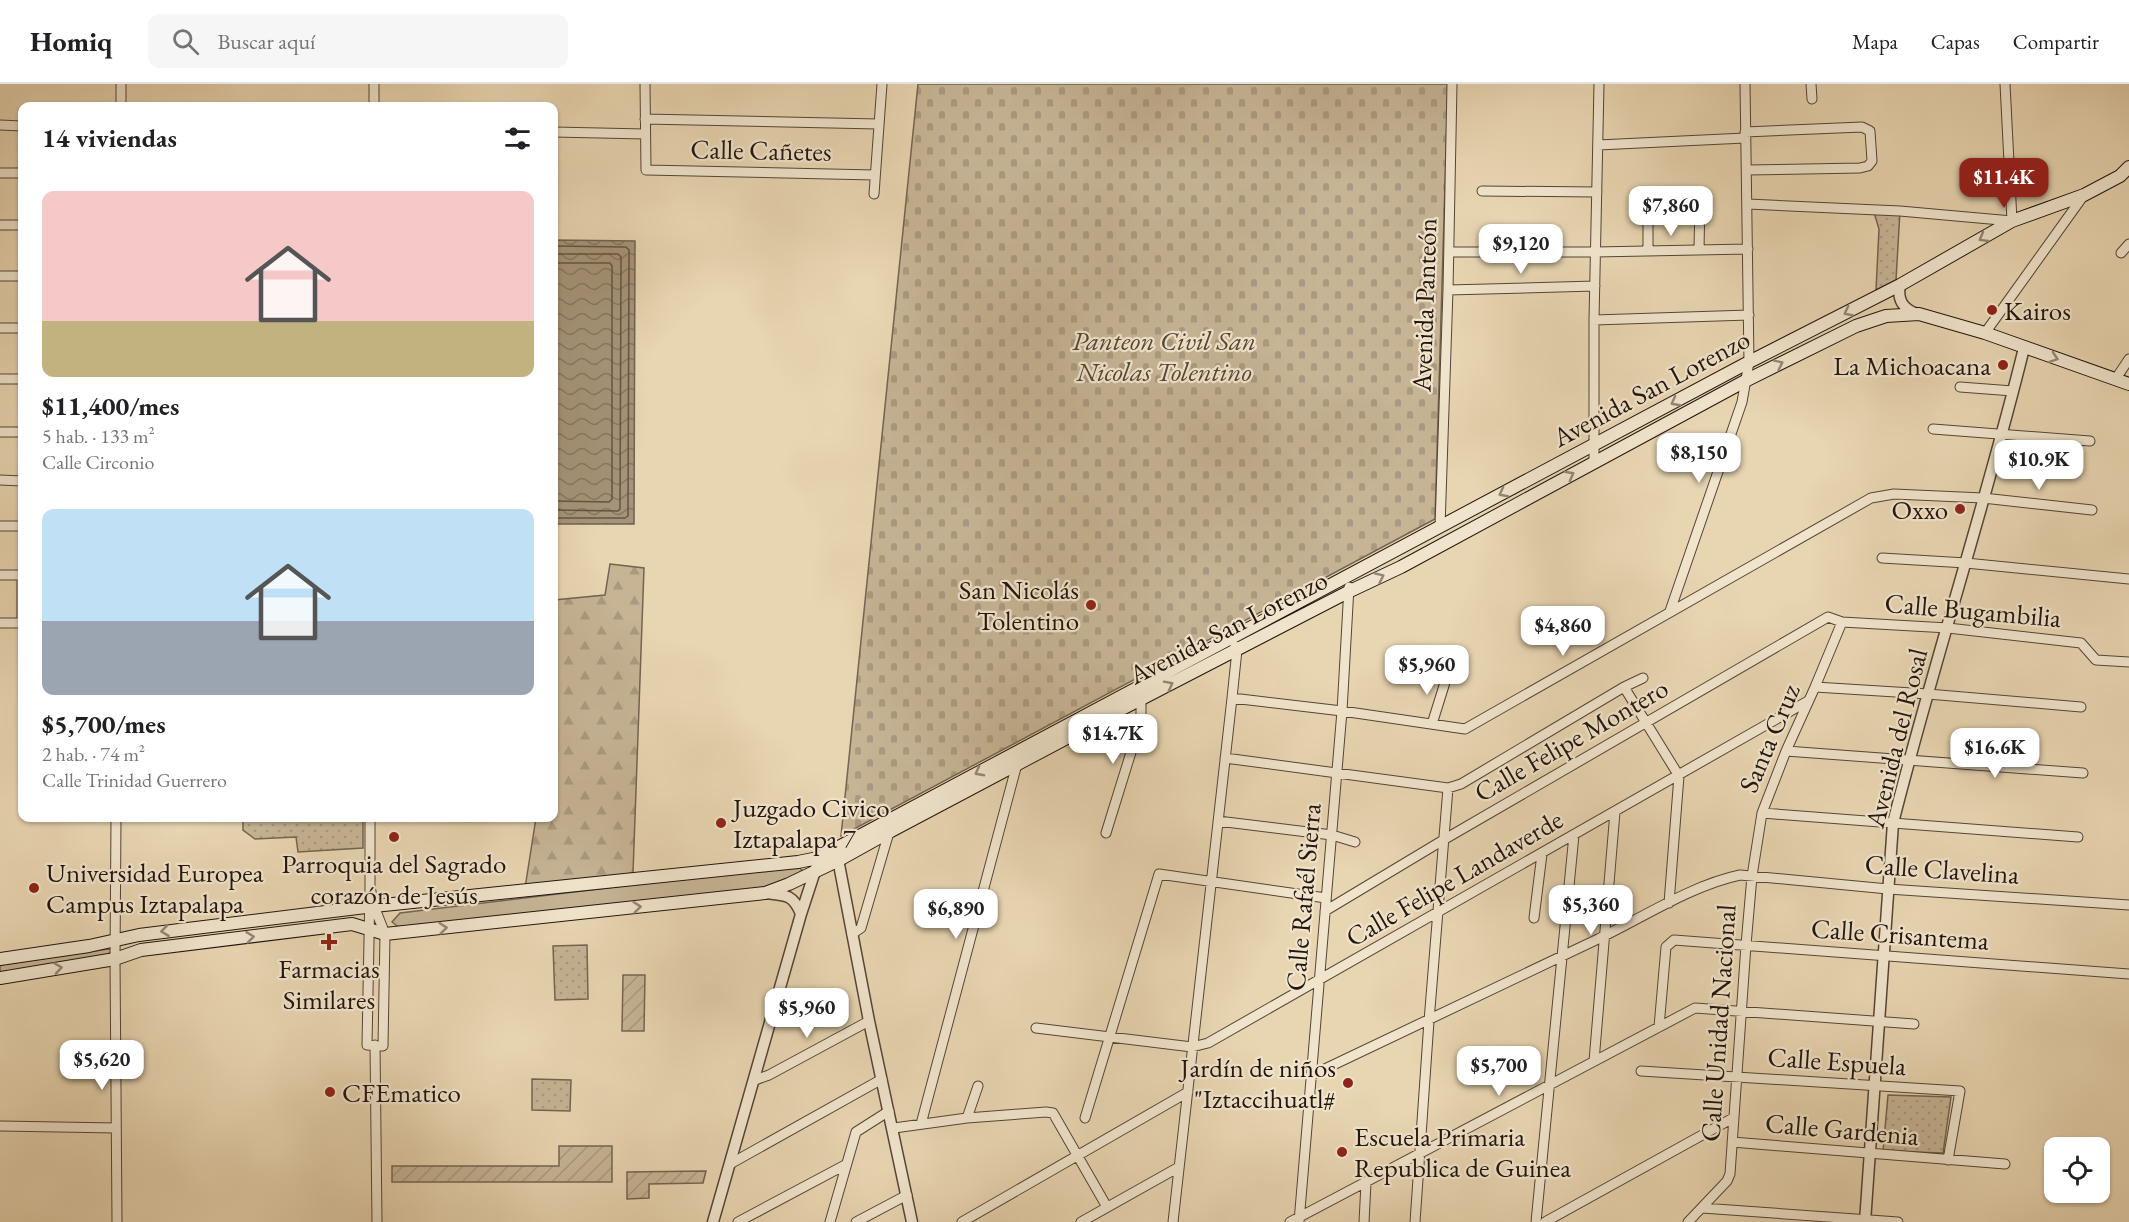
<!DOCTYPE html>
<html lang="es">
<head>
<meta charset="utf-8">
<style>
	body { margin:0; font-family:"EB Garamond",serif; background:#f6f6f6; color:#202124; height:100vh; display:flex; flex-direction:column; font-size:22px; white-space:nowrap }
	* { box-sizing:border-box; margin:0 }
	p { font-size:20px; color:#757577 }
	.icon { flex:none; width:33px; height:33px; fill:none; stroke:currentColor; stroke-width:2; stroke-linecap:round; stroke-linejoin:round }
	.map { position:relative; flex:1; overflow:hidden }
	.side { position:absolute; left:18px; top:18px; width:540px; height:720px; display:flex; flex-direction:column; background:#fff; border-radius:12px; box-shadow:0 2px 4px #0004 }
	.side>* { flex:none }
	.buttons { position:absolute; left:2044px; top:1053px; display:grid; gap:12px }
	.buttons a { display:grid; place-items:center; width:66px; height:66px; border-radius:12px; background:#fff; box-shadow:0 2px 4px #0004; font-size:30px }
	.price { position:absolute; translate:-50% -51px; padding:0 14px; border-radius:12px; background:#fff; color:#222; font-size:20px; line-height:39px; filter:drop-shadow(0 2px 3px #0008) }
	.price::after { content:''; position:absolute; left:50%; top:36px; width:18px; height:14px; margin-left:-9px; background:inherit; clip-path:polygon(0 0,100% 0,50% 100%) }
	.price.current { background:#8f2418; color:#fff }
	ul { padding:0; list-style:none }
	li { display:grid; align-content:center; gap:12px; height:318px; padding:0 24px }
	li span { display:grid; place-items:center; height:186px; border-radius:12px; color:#555 }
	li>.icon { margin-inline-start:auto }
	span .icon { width:108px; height:108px; fill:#fffc; stroke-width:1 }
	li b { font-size:26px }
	h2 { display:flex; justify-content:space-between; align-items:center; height:72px; padding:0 24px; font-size:26px }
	header { display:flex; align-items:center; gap:36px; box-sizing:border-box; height:84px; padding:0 30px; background:#fff; border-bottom:2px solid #e0e0e0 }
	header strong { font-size:28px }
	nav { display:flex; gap:33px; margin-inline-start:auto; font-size:21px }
	.search { width:420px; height:54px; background:#f6f6f6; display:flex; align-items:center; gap:15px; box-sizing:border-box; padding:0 21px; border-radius:12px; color:#757577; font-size:22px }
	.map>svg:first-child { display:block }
	.grass { fill:#c6b495; stroke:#746451; stroke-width:1.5 }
	.forest { fill:url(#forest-firs); stroke:#746451; stroke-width:1.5 }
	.cemetery { fill:url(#cemetery-stones); stroke:#746451; stroke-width:1.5 }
	.park { fill:url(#park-dots); stroke:#746451; stroke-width:1.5 }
	.garden { fill:url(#garden-furrows); stroke:#746451; stroke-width:1.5 }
	.water { fill:url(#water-waves); stroke:#71614e; stroke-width:1.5 }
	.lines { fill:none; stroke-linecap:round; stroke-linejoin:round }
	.shore { stroke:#645443; stroke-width:1.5 }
	.minor-casing { stroke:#544536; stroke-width:11 }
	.tertiary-casing { stroke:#544536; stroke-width:13 }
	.secondary-casing { stroke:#22150d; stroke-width:14 }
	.minor { stroke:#f0e4cc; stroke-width:9 }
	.tertiary { stroke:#f0e4cc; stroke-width:10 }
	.secondary { stroke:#f0e4cc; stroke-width:12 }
	.oneway { stroke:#938776 }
	.poi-dot { fill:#8f2418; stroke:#f0e4cc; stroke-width:2 }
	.labels { text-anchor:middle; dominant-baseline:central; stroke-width:4.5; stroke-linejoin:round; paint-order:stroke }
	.street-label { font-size:27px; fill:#22150d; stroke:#f0e4cc }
	.poi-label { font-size:27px; fill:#22150d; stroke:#f0e4cc; text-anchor:start }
	.park-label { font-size:27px; font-style:italic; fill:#534536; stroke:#f0e4cc }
</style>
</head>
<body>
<header>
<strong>Homiq</strong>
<div class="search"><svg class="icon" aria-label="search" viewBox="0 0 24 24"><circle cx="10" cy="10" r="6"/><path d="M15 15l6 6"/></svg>Buscar aquí</div>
<nav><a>Mapa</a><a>Capas</a><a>Compartir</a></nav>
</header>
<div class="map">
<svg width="2129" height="1138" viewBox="0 0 2129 1138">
	<defs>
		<pattern id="forest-firs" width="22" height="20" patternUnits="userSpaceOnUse" patternTransform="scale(1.5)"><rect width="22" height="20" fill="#c6b495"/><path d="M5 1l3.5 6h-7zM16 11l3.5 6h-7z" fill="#aa9a7f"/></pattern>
		<pattern id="cemetery-stones" width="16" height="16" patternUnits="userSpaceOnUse" patternTransform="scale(1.5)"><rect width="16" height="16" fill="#c6b495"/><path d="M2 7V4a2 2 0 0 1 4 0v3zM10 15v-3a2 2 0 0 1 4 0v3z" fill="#aa9a7f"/></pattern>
		<pattern id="park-dots" width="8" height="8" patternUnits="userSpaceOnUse" patternTransform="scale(1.5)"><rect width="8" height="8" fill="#c6b495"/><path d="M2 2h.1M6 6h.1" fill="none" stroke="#aa9a7f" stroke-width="1.8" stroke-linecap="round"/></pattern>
		<pattern id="garden-furrows" width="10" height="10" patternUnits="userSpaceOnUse" patternTransform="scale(1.5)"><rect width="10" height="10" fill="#c6b495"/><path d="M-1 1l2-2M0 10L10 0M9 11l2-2" fill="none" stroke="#aa9a7f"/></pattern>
		<pattern id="water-waves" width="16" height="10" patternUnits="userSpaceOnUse" patternTransform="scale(1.5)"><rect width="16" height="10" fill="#a59479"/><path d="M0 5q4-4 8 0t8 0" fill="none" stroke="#867862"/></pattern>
	</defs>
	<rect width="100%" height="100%" fill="#e8d5b1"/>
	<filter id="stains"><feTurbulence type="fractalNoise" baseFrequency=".00333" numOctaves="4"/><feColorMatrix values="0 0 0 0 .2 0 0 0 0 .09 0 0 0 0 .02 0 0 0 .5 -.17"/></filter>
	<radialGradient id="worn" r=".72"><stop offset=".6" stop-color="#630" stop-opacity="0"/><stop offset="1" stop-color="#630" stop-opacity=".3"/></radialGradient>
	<path class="grass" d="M796,781L802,786L800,795L786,802L401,845L392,838L400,829Z
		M108,865L112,866L108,871L0,889V881Z"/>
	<path class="forest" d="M610,480L644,484L633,789L525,804L536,734H554V516L605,511Z"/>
	<path class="cemetery" d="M918,0H1448L1435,435L841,752Z"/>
	<path class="park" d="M1873,125L1900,127L1896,196L1876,206L1879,145Z
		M243,734H363V764L298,768L296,753L255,755L243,746Z
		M587,861L588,915L555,916L553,862Z
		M532,995L571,996L570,1027L532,1026Z
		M1888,1011L1951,1013L1943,1069L1883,1067Z"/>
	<path class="garden" d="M623,891H645L644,947H622Z
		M559,1062H612V1098H392V1082H559Z
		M706,1087L703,1099L649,1100V1114L627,1115V1088Z"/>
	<path class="water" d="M554,156L635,157L634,440H554Z"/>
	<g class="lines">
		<path class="shore" d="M554,162L626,163L629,166L628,432L625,434H554
			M554,170H618L621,173L620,425L618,427L554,426
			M554,179H610L612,182V415L609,418L554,417"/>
		<g class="minor-casing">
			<path id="minor" d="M645,0L646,86L875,91
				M1811,0L1812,15
				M121,22V0
				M374,22V0
				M645,35L878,40
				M0,41L22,42
				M554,48L645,50
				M1745,48L1862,43L1870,47L1872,77L1868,82L1860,84L1747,86
				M1598,61L1745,54
				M0,89H22
				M1482,107L1597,108
				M874,110L882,0
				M1648,112V167
				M1748,120L1900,127L2012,137L2005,0
				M0,141H22
				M1699,166L1700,112
				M1449,168H1595L1748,165
				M2121,169L2129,160
				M0,192H22
				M1448,206L1595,202
				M1594,236L1749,231
				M0,244H22
				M1985,249L2084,111
				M0,295H22
				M2115,296L2129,275
				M1960,303L2013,307
				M1933,345L2090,357
				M0,348H22
				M1594,378V236L1599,0
				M0,396L22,397
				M0,442H22
				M1440,443L1448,206L1452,0
				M1882,474L1966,479L2129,495
				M0,491H22
				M22,491V539
				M1670,527L1742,318L1749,278L1745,0
				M0,539H22
				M1624,603L1679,692L1669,819
				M1815,603L1928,610L2081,623
				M1232,614L1342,627L1465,645L1871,414L1894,410L1983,414L2092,426
				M1432,640L1447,592
				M1786,667L2083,689
				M1225,674L1448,704L1461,700L1624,603L1643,594
				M1762,729L2078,753
				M116,734L115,875L117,1138
				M1218,737L1332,751L1355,758
				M1106,749L1141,636V615
				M370,803L367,961L383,962L385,850L374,822L370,803V734
				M1325,827L1445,755L1828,533L1842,538L1948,544L2081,559L2096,576L2129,578
				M1534,834L1542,770
				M852,850L861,844L890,745
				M1659,943L1666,863L1674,856L2129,890
				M1036,944L1192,963L1208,959L1808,617
				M375,961L377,1138
				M1594,977L1615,728
				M1641,987L1960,1007L1948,1076
				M1310,992C1406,947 1502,901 1598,855C1642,834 1692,801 1740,791L1888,805L2129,821
				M755,996L769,991L869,937
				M967,1034L978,1002
				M1085,1034L1159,790L1326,814
				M921,1040L1017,680L1016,678
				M0,1042L116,1044
				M894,1044L967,1034L1046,1028L1053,1029L1107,1123
				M1732,1058L2005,1080
				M730,1080L882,995
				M1702,1124L1898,1138
				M738,1138L845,1081
				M830,1138L856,1048L889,1027
				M856,1138L907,1111
				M962,1138L1188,1008
				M1081,1138L1179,1083
				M1173,1138L1232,614L1237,566L1235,562
				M1290,1138L1695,924L1914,940
				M1299,1138L1342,627L1349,503
				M1364,1138L1366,1099
				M1415,1138L1429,937L1448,704
				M1536,1138L1574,751
				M1545,1138L1733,1034
				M1688,1138L1727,1097L1730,1090L1746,861L1752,792L1762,729L1786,667L1815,603L1842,538"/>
		</g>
		<g class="tertiary-casing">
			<path id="tertiary" d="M1900,201C1897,215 1903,226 1918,230
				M837,770L869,937L912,1138
				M765,809C785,811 793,810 801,830
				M713,1138L801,830L817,781
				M1865,1138L1893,739C1933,580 1985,423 2024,264"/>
		</g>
		<g class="secondary-casing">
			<path id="secondary" d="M0,875L89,862L139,851L374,822L798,778L818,774L1749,278L1900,201L2012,137L2084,111L2120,92L2129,83
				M0,894L115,875L141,866L352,840L385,850L765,809L789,800L839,776L891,747L1116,628L1350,507L1401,483L1747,296L1856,242L1886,232L1919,230L1985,249L2129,300"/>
		</g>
		<use href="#minor" class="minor"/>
		<use href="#tertiary" class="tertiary"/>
		<use href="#secondary" class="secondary"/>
	</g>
	<defs><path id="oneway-chevron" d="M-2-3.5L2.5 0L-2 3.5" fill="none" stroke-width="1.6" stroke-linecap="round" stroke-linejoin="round" transform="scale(1.5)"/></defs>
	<g class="oneway">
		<use href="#oneway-chevron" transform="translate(1983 154) rotate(150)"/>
		<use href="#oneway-chevron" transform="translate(1848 228) rotate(153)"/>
		<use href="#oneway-chevron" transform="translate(2054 274) rotate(19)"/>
		<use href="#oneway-chevron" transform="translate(1779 280) rotate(-26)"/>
		<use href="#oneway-chevron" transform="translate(1675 318) rotate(152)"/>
		<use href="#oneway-chevron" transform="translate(1570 391) rotate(-28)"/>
		<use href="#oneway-chevron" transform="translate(1503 409) rotate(152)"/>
		<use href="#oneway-chevron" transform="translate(1380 493) rotate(-25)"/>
		<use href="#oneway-chevron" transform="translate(1169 601) rotate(-27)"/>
		<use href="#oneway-chevron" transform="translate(979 688) rotate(152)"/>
		<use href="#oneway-chevron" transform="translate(637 823) rotate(-6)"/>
		<use href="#oneway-chevron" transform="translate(443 844) rotate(-6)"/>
		<use href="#oneway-chevron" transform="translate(165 847) rotate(173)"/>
		<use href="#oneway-chevron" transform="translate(250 853) rotate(-7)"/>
		<use href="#oneway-chevron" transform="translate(58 884) rotate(-9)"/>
	</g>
	<g class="poi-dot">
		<circle cx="1992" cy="226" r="6"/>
		<circle cx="2003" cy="281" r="6"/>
		<circle cx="1960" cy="425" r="6"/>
		<circle cx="1091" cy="521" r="6"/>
		<circle cx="721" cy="739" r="6"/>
		<circle cx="394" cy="753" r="6"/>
		<circle cx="34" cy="804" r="6"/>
		<path d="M326 849h6v6h6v6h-6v6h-6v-6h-6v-6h6z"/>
		<circle cx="1348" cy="999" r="6"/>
		<circle cx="330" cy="1008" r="6"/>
		<circle cx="1342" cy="1068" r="6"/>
	</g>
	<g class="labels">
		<g class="street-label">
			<text transform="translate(761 66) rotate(1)">Calle Cañetes</text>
			<text transform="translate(1424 221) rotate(-88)">Avenida Panteón</text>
			<text transform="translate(1651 304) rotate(-28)">Avenida San Lorenzo</text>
			<text transform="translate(1973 526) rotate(5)">Calle Bugambilia</text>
			<text transform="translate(1228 543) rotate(-27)">Avenida San Lorenzo</text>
			<text transform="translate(1769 654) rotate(-67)">Santa Cruz</text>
			<text transform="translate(1896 654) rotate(-76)">Avenida del Rosal</text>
			<text transform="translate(1571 656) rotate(-30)">Calle Felipe Montero</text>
			<text transform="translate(1942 785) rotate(4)">Calle Clavelina</text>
			<text transform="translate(1454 794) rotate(-30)">Calle Felipe Landaverde</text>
			<text transform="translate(1303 813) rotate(-85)">Calle Rafaél Sierra</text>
			<text transform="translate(1900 850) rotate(4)">Calle Crisantema</text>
			<text transform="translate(1718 939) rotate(-86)">Calle Unidad Nacional</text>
			<text transform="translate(1837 977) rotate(4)">Calle Espuela</text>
			<text transform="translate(1842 1045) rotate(5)">Calle Gardenia</text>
		</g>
		<g class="poi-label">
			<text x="2004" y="226">Kairos</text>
			<text x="1991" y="281" text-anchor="end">La Michoacana</text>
			<text x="1948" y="425" text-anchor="end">Oxxo</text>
			<text x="1079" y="505" text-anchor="end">San Nicolás<tspan x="1079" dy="31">Tolentino</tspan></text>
			<text x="733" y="723">Juzgado Civico<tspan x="733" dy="31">Iztapalapa 7</tspan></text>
			<text x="394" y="779" text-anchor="middle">Parroquia del Sagrado<tspan x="394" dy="31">corazón de Jesús</tspan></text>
			<text x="46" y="788">Universidad Europea<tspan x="46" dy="31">Campus Iztapalapa</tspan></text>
			<text x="329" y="884" text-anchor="middle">Farmacias<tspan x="329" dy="31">Similares</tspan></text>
			<text x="1336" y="983" text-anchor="end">Jardín de niños<tspan x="1336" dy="31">"Iztaccihuatl#</tspan></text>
			<text x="342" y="1008">CFEmatico</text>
			<text x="1354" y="1052">Escuela Primaria<tspan x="1354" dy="31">Republica de Guinea</tspan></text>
		</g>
		<g class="park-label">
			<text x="1164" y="256">Panteon Civil San<tspan x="1164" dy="31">Nicolas Tolentino</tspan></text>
		</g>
	</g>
	<rect width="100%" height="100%" filter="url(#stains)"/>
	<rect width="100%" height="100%" fill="url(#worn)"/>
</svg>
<div class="buttons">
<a><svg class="icon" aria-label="locate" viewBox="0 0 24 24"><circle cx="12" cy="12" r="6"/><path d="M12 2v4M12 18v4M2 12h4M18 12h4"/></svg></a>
</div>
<b class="price current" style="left:2004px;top:125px">$11.4K</b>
<b class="price" style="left:1671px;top:153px">$7,860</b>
<b class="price" style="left:1521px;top:191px">$9,120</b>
<b class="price" style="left:1699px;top:400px">$8,150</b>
<b class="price" style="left:2039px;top:407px">$10.9K</b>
<b class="price" style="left:1563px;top:573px">$4,860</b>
<b class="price" style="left:1427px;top:612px">$5,960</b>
<b class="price" style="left:1113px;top:681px">$14.7K</b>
<b class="price" style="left:1995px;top:695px">$16.6K</b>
<b class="price" style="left:1591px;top:852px">$5,360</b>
<b class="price" style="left:956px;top:856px">$6,890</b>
<b class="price" style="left:807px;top:955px">$5,960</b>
<b class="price" style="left:102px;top:1007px">$5,620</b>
<b class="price" style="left:1499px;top:1013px">$5,700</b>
<section class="side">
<h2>14 viviendas<svg class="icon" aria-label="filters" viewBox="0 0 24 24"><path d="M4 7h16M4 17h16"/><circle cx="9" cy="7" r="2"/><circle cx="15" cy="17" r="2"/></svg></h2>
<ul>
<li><span style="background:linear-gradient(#f6c9c9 70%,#c2b280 0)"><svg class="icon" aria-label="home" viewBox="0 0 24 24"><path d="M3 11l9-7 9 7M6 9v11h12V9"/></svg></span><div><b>$11,400/mes</b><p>5 hab. · 133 m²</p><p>Calle Circonio</p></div></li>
<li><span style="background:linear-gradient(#bfe0f5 60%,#9aa5b1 0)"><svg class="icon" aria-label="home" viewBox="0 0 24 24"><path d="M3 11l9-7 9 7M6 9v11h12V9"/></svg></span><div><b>$5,700/mes</b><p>2 hab. · 74 m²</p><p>Calle Trinidad Guerrero</p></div></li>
</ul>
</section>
</div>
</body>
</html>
